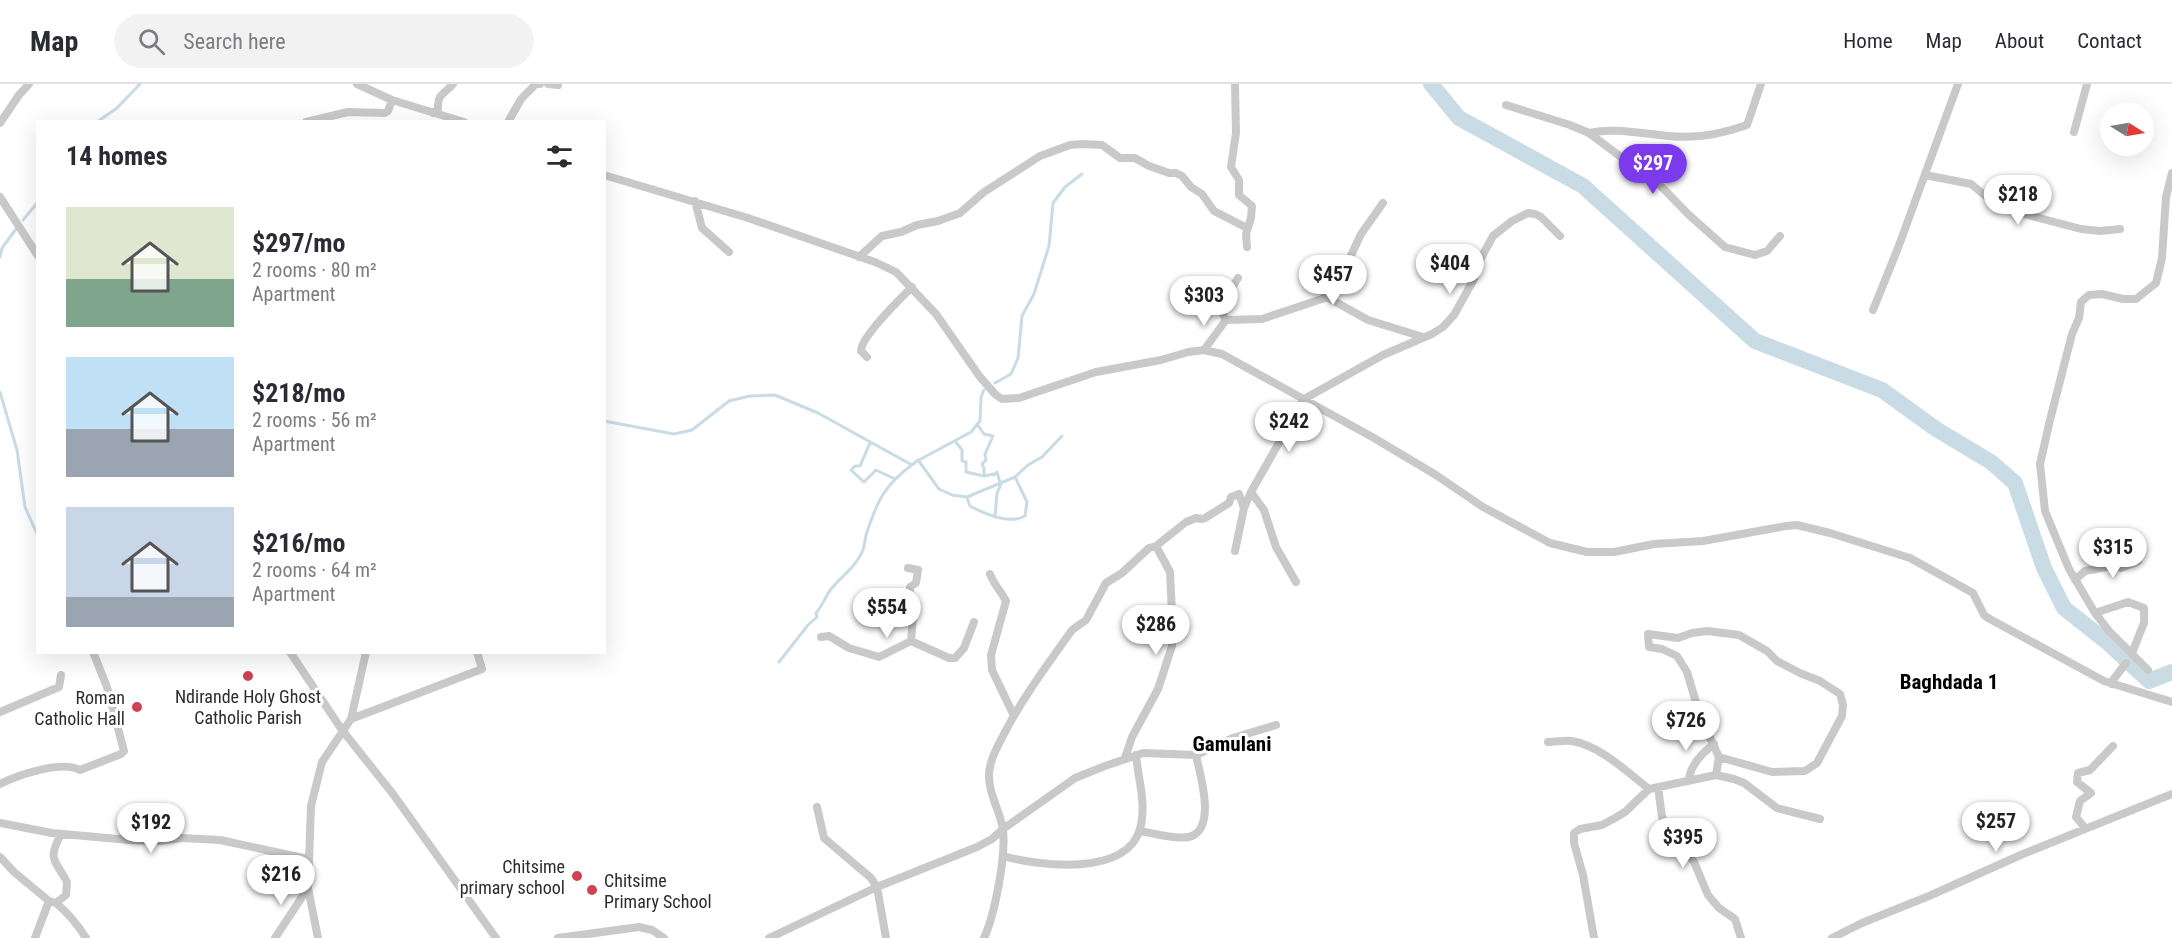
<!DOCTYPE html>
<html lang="en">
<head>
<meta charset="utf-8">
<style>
	body { margin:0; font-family:"Roboto Condensed",sans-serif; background:#f2f2f3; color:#2b2b33; height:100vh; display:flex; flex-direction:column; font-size:22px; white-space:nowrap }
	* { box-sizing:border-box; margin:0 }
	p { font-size:20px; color:#7c7c81 }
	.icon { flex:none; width:33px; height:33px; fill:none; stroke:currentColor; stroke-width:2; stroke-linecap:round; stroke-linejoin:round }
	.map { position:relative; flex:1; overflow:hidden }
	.details { position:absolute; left:36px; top:36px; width:570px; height:534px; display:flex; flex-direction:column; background:#fff; border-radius:0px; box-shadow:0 6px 24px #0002 }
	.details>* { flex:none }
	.needle { width:39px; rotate:101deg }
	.fabs { position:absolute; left:2100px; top:18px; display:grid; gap:12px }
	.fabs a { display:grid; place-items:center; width:54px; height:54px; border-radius:50%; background:#fff; box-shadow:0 6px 24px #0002; font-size:30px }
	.price { position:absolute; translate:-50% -51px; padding:0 14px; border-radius:21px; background:#fff; color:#222; font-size:20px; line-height:39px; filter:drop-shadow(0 2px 3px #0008) }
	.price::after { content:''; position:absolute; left:50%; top:36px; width:18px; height:14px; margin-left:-9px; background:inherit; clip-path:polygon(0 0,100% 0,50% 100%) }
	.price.on { background:#7c3aed; color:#fff }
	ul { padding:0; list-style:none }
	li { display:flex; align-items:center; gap:18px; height:150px; padding:0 30px }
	li span { display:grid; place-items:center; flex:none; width:168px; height:120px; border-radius:0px; color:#555 }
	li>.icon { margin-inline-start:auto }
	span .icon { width:72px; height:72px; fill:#fffc; stroke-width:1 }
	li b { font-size:26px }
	h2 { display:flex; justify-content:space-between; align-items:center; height:72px; padding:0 30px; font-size:26px }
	header { display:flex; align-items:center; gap:36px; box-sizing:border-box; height:84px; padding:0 30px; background:#fff; border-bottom:2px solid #e1e1e2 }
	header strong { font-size:28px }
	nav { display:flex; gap:33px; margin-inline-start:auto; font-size:21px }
	.search { width:420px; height:54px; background:#f2f2f3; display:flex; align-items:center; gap:15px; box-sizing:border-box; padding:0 21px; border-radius:33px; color:#7c7c81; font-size:22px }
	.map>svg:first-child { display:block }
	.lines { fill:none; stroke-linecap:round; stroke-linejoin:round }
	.stream { stroke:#c9dce5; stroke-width:3 }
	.river { stroke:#c9dce5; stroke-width:16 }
	.minor { stroke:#c9c9c9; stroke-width:8 }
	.poi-dot { fill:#ce4255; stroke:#fff; stroke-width:2 }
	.labels { text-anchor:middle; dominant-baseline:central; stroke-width:6; stroke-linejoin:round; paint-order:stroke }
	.poi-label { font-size:18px; fill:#2c2c2c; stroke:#fff; text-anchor:end }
	.quarter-label { font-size:21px; font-weight:bold; fill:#000; stroke:#fff }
</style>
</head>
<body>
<header>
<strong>Map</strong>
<div class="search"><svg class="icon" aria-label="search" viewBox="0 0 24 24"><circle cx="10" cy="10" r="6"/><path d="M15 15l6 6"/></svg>Search here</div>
<nav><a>Home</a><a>Map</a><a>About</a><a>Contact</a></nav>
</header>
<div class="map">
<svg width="2172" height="854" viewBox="0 0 2172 854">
	<rect width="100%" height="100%" fill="#fff"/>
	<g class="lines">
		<path class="stream" d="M97,38L117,24L140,0
			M23,136L38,118
			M0,173L2,164L16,145
			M995,299L1011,290L1018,274L1022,232L1034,210L1049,162L1053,119L1065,103L1082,90
			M0,308L17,366L25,423L38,452
			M604,337L674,350L692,346L729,317L750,312L775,311L818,329L912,381L918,376L939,405L952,411L967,413L1015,393L1028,381L1042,373L1062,352
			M977,340L984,350L993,352L985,370L986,376L982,380L984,384V391
			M955,357L962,366V377L966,378V388L984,392L994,390V391L997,388L1000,399
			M870,359L860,382H855L851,386L864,398L876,386L895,395
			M919,376L971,348L980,337L981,313L984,306
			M967,414L970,422C985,430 1009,441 1025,432L1027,418L1015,393
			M995,433L997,409L1002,398
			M779,578L808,541L817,533L816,529C823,521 825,513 831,505C842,492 856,483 863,466C865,460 865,453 867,448C878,415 885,401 913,380"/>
		<path class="river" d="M1431,0L1459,34L1583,102L1755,257L1882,306L1936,345L1991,378L2015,399L2044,484L2064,524L2107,558L2149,597L2172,588"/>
		<path class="minor" d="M357,0L392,16L464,38
			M548,0L558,1
			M1235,0L1236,49L1231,83L1239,96V111L1252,122L1251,134L1246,150L1247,163
			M1506,21L1570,41L1589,49L1629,79L1649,90L1689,131L1725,163L1755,171L1767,167L1780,152
			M433,29L438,25C437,9 445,10 453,0
			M306,38L348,28L385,29L388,27L392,16
			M508,38L521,15L536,0H540
			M0,39L19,11L29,0
			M2074,48L2087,0
			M1589,49C1615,43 1642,50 1669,52C1696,55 1722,50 1747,41L1761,0
			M604,91L748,134L875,178L896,188L936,230L980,293L996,311L1002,315L1019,314L1096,288L1161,276L1188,268L1204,266L1222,270L1374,354L1436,391L1483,423L1550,459L1587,468H1614L1654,460L1703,457L1786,442L1797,441L1830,449L1910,474L1973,509L1984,531L1988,534L2104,597L2172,618
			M1925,91L1971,100L1998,122L2020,129L2081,145L2100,147L2120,145
			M0,113L38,172
			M695,117L702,144L729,168
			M859,173L882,152L901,148L917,141L938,137L960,129L984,108L1040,72L1070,61L1082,60L1102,61L1120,74H1135L1149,82L1169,89H1176L1182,92L1191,103L1202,110L1214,127L1247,144
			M1325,212L1368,236L1423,253
			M1873,226L1898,164L1958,0
			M1226,236L1262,235L1322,215L1333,205L1342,191L1361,150L1383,119
			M1226,236L1222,228L1223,218L1238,194
			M1204,266L1226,236
			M867,273L861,267C861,253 900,215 912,203
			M1251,408L1264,426L1276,463L1296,498
			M1235,467L1244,424L1251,408L1304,315L1383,271L1432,250L1443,243L1454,231L1474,195L1479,178L1493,152L1512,137L1528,129L1535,130L1541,133L1560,152
			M908,484L918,486L916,499L910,503V518L914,521L911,557
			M990,490C994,501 1001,507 1006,517L991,571L992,586L1014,632
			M2075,496L2085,487L2116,481L2121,484L2138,477
			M2095,529L2128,518L2144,524V539L2132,569
			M821,553L829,552L849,564L879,573L911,557L949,574H955L964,564L974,538
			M290,568L342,646L393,710L496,854
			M2148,586L2109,547L2095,529L2069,485L2045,427L2040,380L2050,336L2072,250L2079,234L2081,218L2089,211L2102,210L2123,215H2136L2156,199L2162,174L2166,113L2172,89
			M2112,600L2113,596L2126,579
			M0,628L59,603L61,591
			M351,635L482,585L477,568
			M1548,658C1556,658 1565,656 1572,657C1601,662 1627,688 1649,705
			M1125,674L1132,653L1158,605L1172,562V529L1170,488L1156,462
			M1716,691L1719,673L1700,632L1687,588L1677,572L1662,565L1649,563L1648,550L1678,554L1692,549L1707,547L1739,551L1767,567L1777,577L1800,589L1820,597L1840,610L1843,621L1842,632L1817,679L1805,687L1772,688L1719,673
			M1689,695C1691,680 1702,669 1714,660
			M0,700C18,691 62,676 80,686L121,670L124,667L107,603L93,568
			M1658,703L1662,733L1671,751L1694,778L1708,811L1719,824L1735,835L1741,854
			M817,723L824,754L871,794L877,803L886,854
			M0,739L52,749L129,756L159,757L182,754L220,756L308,775
			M2085,744L2076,733L2080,717L2091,709L2077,698L2078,689L2090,686L2113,662
			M1140,747C1152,749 1181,757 1192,752C1216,741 1200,691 1196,671
			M1003,772C1039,782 1126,793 1140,745C1147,721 1138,695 1136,671
			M0,773L14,788L49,817L56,819L66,811L67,798C55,775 47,777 61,750
			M56,819C68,829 78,841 86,854
			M35,854L49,817
			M275,854L308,804
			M318,854L308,804L311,722L322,678L351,635L366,568
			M558,854L639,843L652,846L664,854
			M769,854L877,803L977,763L992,755L1003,745L1075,694L1105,682L1143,669L1196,671L1233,654L1276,641
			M984,854C995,830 1006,772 1003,746C1000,725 985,705 990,683C992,671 999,660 1004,650C1023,613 1048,580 1072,546L1086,536L1106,499L1122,489L1149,464L1156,462L1186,438L1196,434L1202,435L1205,434L1229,419L1231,413L1239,410L1244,424
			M1594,854L1583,791L1574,759V749L1580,745L1602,741L1615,734L1625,728L1649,705L1716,691L1734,695L1744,699L1777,724L1820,735
			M1832,854L1862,839L1929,812L2023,770L2172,710"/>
	</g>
	<g class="poi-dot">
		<circle cx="248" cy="592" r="6"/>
		<circle cx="137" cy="623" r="6"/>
		<circle cx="577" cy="792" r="6"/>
		<circle cx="592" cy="806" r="6"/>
	</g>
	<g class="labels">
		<g class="poi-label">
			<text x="248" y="612" text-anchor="middle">Ndirande Holy Ghost<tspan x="248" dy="21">Catholic Parish</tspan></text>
			<text x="125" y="613">Roman<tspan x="125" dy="21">Catholic Hall</tspan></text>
			<text x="565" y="782">Chitsime<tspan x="565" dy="21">primary school</tspan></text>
			<text x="604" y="796" text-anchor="start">Chitsime<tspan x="604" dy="21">Primary School</tspan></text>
		</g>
		<g class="quarter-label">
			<text x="1949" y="598">Baghdada 1</text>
			<text x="1232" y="660">Gamulani</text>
		</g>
	</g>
</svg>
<div class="fabs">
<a><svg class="needle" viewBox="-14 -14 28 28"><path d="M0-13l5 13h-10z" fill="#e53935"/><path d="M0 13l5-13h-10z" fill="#7c7c81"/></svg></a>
</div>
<b class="price on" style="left:1653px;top:111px">$297</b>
<b class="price" style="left:2018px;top:142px">$218</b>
<b class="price" style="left:1450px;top:211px">$404</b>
<b class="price" style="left:1333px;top:222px">$457</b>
<b class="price" style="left:1204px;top:243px">$303</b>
<b class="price" style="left:1289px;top:369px">$242</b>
<b class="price" style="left:2113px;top:495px">$315</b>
<b class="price" style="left:887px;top:555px">$554</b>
<b class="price" style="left:1156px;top:572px">$286</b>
<b class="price" style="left:1686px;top:668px">$726</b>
<b class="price" style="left:1996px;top:769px">$257</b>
<b class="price" style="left:151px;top:770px">$192</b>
<b class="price" style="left:1683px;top:785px">$395</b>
<b class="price" style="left:281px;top:822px">$216</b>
<section class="details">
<h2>14 homes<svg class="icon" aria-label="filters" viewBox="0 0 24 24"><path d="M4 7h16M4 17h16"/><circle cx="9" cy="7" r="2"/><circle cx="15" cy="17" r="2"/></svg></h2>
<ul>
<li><span style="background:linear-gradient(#dfe7d0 60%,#7fa58c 0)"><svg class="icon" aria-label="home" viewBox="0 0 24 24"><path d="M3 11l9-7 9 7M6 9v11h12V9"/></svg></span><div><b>$297/mo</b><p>2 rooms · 80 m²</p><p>Apartment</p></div></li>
<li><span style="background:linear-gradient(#bfe0f5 60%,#9aa5b1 0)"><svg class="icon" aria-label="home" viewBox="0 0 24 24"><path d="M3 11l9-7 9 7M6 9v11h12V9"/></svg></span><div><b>$218/mo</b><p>2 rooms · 56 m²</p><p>Apartment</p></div></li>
<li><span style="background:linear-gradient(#c9d6e8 75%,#9aa5b1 0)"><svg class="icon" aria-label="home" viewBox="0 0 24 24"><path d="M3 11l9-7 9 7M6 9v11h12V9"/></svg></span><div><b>$216/mo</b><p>2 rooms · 64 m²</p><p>Apartment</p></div></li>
</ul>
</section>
</div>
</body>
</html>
